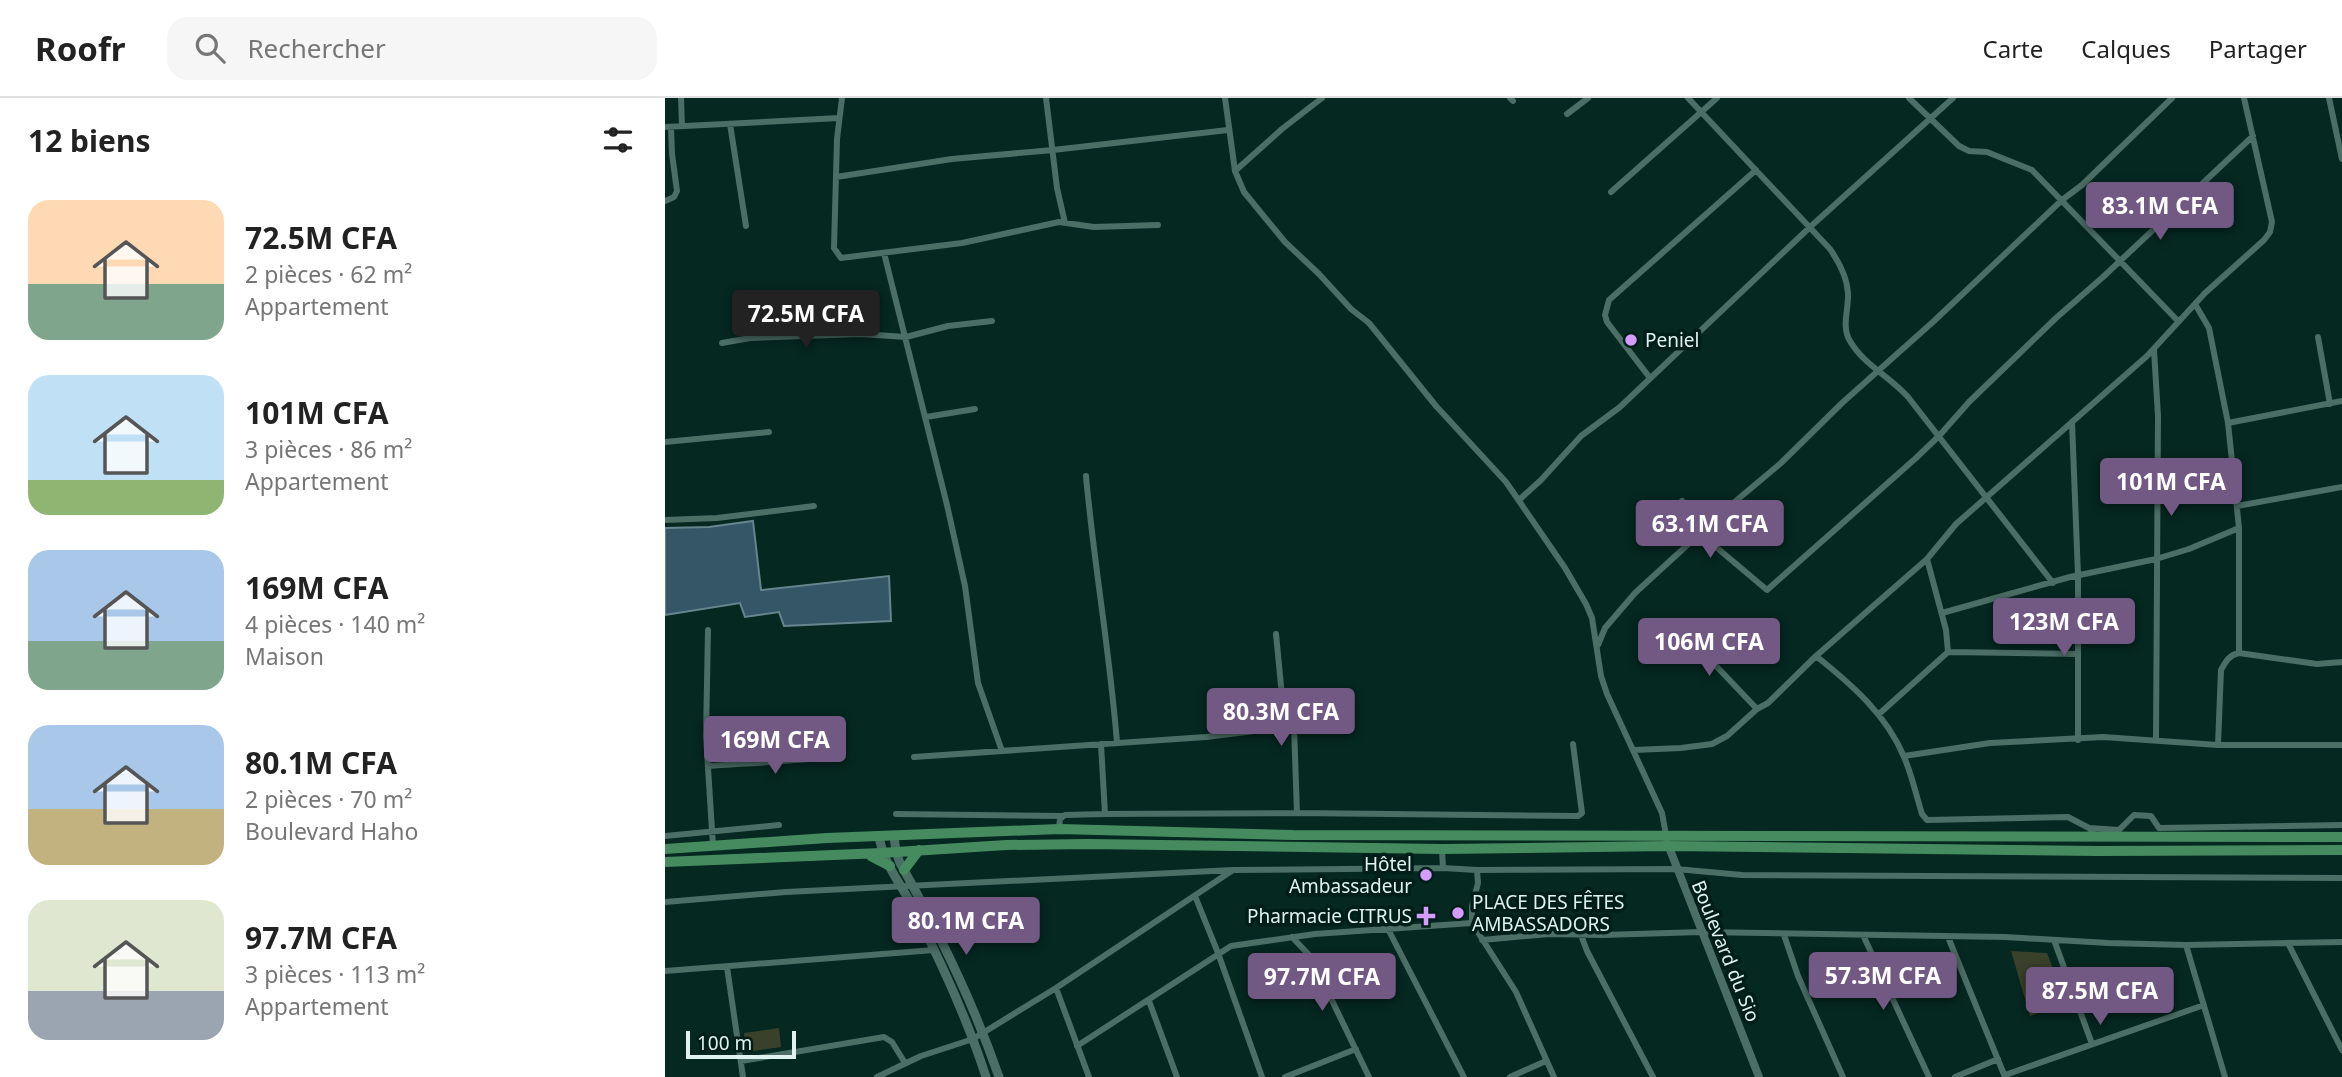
<!DOCTYPE html>
<html lang="fr">
<head>
<meta charset="utf-8">
<style>
	body { margin:0; font-family:"Noto Sans",sans-serif; background:#f6f6f6; color:#222; height:100vh; display:flex; flex-direction:column; font-size:26px; white-space:nowrap }
	* { box-sizing:border-box; margin:0 }
	p { font-size:23px; color:#767676 }
	.icon { flex:none; width:38px; height:38px; fill:none; stroke:currentColor; stroke-width:2; stroke-linecap:round; stroke-linejoin:round }
	.map { position:relative; flex:1; overflow:hidden }
	.sheet { display:flex; flex-direction:column; background:#fff; width:665px }
	.sheet>* { flex:none }
	.scale { position:absolute; left:21px; bottom:18px; width:110px; box-sizing:border-box; padding-left:7px; border:4px solid #dff2ed; border-top:0; font-size:19px; line-height:24px; white-space:nowrap; color:#dff2ed; -webkit-text-stroke:5px #001e18; paint-order:stroke }
	.price { position:absolute; translate:-50% -60px; padding:0 16px; border-radius:7px; background:#725984; color:#fff; font-size:23px; line-height:46px; filter:drop-shadow(0 2px 4px #0008) }
	.price::after { content:''; position:absolute; left:50%; top:42px; width:21px; height:16px; margin-left:-10px; background:inherit; clip-path:polygon(0 0,100% 0,50% 100%) }
	.price.on { background:#222; color:#fff }
	ul { padding:0; list-style:none }
	li { display:flex; align-items:center; gap:21px; height:175px; padding:0 28px }
	li span { display:grid; place-items:center; flex:none; width:196px; height:140px; border-radius:21px; color:#555 }
	li>.icon { margin-inline-start:auto }
	span .icon { width:84px; height:84px; fill:#fffc; stroke-width:1 }
	li b { font-size:30px }
	h2 { display:flex; justify-content:space-between; align-items:center; height:84px; padding:0 28px; font-size:30px }
	header { display:flex; align-items:center; gap:42px; box-sizing:border-box; height:98px; padding:0 35px; background:#fff; border-bottom:2px solid #e0e0e0 }
	header strong { font-size:33px }
	nav { display:flex; gap:38px; margin-inline-start:auto; font-size:24px }
	.search { width:490px; height:63px; background:#f6f6f6; display:flex; align-items:center; gap:18px; box-sizing:border-box; padding:0 24px; border-radius:21px; color:#767676; font-size:26px }
	main { display:flex; flex:1; min-height:0 }
	.map>svg:first-child { display:block }
	.green { fill:#3a412b }
	.water { fill:#345666; stroke:#67858e; stroke-width:2 }
	.lines { fill:none; stroke-linecap:round; stroke-linejoin:round }
	.minor { stroke:#4b6e65; stroke-width:6 }
	.tertiary { stroke:#4b6e65; stroke-width:8 }
	.secondary { stroke:#4b6e65; stroke-width:9 }
	.primary { stroke:#468b5f; stroke-width:10 }
	.poi-dot { fill:#d49cfb; stroke:#001e18; stroke-width:2.5 }
	.labels { text-anchor:middle; dominant-baseline:central; stroke-width:7; stroke-linejoin:round; paint-order:stroke }
	.poi-label { font-size:19px; fill:#dff2ed; stroke:#001e18; text-anchor:start }
	.street-label { font-size:19px; fill:#dff2ed; stroke:#001e18 }
</style>
</head>
<body>
<header>
<strong>Roofr</strong>
<div class="search"><svg class="icon" aria-label="search" viewBox="0 0 24 24"><circle cx="10" cy="10" r="6"/><path d="M15 15l6 6"/></svg>Rechercher</div>
<nav><a>Carte</a><a>Calques</a><a>Partager</a></nav>
</header>
<main>
<section class="sheet">
<h2>12 biens<svg class="icon" aria-label="filters" viewBox="0 0 24 24"><path d="M4 7h16M4 17h16"/><circle cx="9" cy="7" r="2"/><circle cx="15" cy="17" r="2"/></svg></h2>
<ul>
<li><span style="background:linear-gradient(#ffd9b3 60%,#7fa58c 0)"><svg class="icon" aria-label="home" viewBox="0 0 24 24"><path d="M3 11l9-7 9 7M6 9v11h12V9"/></svg></span><div><b>72.5M CFA</b><p>2 pièces · 62 m²</p><p>Appartement</p></div></li>
<li><span style="background:linear-gradient(#bfe0f5 75%,#8fb573 0)"><svg class="icon" aria-label="home" viewBox="0 0 24 24"><path d="M3 11l9-7 9 7M6 9v11h12V9"/></svg></span><div><b>101M CFA</b><p>3 pièces · 86 m²</p><p>Appartement</p></div></li>
<li><span style="background:linear-gradient(#a9c7e8 65%,#7fa58c 0)"><svg class="icon" aria-label="home" viewBox="0 0 24 24"><path d="M3 11l9-7 9 7M6 9v11h12V9"/></svg></span><div><b>169M CFA</b><p>4 pièces · 140 m²</p><p>Maison</p></div></li>
<li><span style="background:linear-gradient(#a9c7e8 60%,#c2b280 0)"><svg class="icon" aria-label="home" viewBox="0 0 24 24"><path d="M3 11l9-7 9 7M6 9v11h12V9"/></svg></span><div><b>80.1M CFA</b><p>2 pièces · 70 m²</p><p>Boulevard Haho</p></div></li>
<li><span style="background:linear-gradient(#dfe7d0 65%,#9aa5b1 0)"><svg class="icon" aria-label="home" viewBox="0 0 24 24"><path d="M3 11l9-7 9 7M6 9v11h12V9"/></svg></span><div><b>97.7M CFA</b><p>3 pièces · 113 m²</p><p>Appartement</p></div></li>
</ul>
</section>
<div class="map">
<svg width="1677" height="979" viewBox="0 0 1677 979">
	<rect width="100%" height="100%" fill="#052821"/>
	<path class="green" d="M1346,853L1382,855L1402,906L1365,918Z
		M114,930L116,949L81,954L79,935Z"/>
	<path class="water" d="M88,423L96,492L224,478L226,523L119,528L114,514L80,519L75,505L0,517V430L44,429Z"/>
	<g class="lines">
		<path class="minor" d="M16,0L17,28
			M177,0L172,41L169,150L176,160L297,145L394,124L429,129L493,127
			M381,0L392,90L400,125
			M560,0L570,73L579,94L620,144L654,176L686,211L704,225L771,308L841,384L900,470L921,506L927,520L936,578L942,596L997,715L1001,737
			M845,0L848,3
			M1023,0L1165,151C1174,164 1182,178 1183,195C1184,211 1176,228 1185,243C1198,266 1225,279 1243,299L1388,485
			M1244,0L1294,48L1304,53L1322,54L1367,72L1513,223
			M1664,0L1677,61
			M902,16L923,0
			M65,26L81,128
			M0,29L174,20
			M570,73L617,31L657,0
			M171,79L287,61L388,52L563,32
			M946,94L1052,0
			M0,103L9,99L12,93L7,56L6,29
			M219,155L282,407L300,488L313,585L337,653
			M1530,206L1544,230L1563,325L1574,430V555
			M1653,239L1665,306
			M57,245L85,240L196,236L241,239L283,228L327,223
			M1489,252L1493,318L1491,641
			M985,280L942,224L940,217L944,202L1091,72
			M261,319L310,311
			M1407,324L1413,477V642
			M1563,325L1677,303
			M0,344L104,334
			M421,378C429,467 445,555 452,645
			M854,402L876,382L916,338L955,309L1144,130L1288,0
			M1017,403L1051,449L1102,492L1251,360L1274,338L1304,304L1391,220L1438,179L1588,38
			M1572,408L1677,389
			M0,422L52,420L149,408
			M1262,461L1281,532L1283,554
			M1277,515L1405,479L1491,461L1524,451L1574,430
			M1015,530L1092,611
			M43,532L41,638L48,748
			M611,536L620,629
			M933,547L940,530L970,495L1066,407L1116,365L1177,305L1269,223L1397,102L1417,87L1507,0
			M1151,558C1186,586 1222,617 1239,659C1247,677 1251,697 1257,716L1262,722L1403,719L1424,730L1430,738
			M1214,616L1283,554L1412,556
			M1553,647L1556,572C1561,563 1564,557 1574,555L1652,566L1677,564
			M969,652L1016,650L1047,646L1062,638L1092,611L1103,605L1151,558L1262,461L1291,426L1482,258L1540,195L1599,142L1605,134L1607,124L1579,0
			M1239,658L1325,645L1438,639L1553,647H1677
			M249,659L541,639L637,627
			M43,668C87,665 131,663 175,658
			M632,715L913,718L917,715L908,646
			M231,716L397,718
			M440,716L632,715L629,628
			M1424,730L1454,732L1469,717L1486,718L1494,730L1677,727
			M394,731L395,721L400,717L440,716L436,646
			M0,738L114,727
			M777,751L778,770L812,772L813,785L807,808V825L851,894L889,979
			M812,772L1011,771L1077,777L1677,780
			M530,798L553,855L597,979
			M0,804L121,794L568,772
			M723,831L799,979
			M916,837L922,853L988,979
			M1119,837L1133,878L1178,979
			M1198,837L1264,979
			M627,839L646,859L704,979
			M1283,839L1340,979
			M817,842L884,836L938,837L1036,834L1340,839L1443,845L1521,847L1677,844
			M1389,842L1427,946
			M1623,845L1677,952
			M1521,847L1560,979
			M62,869L78,979
			M0,873L269,852
			M391,890L424,979
			M484,903L512,979
			M412,948L566,848L650,836L807,825
			M76,963L219,939L227,944L240,965
			M1340,977L1539,907
			M212,979L256,958L308,941L391,890L568,772L778,770
			M620,979L691,951
			M845,979L881,963
			M1290,979L1333,961"/>
		<path class="tertiary" d="M1002,744L1094,979"/>
		<path class="secondary" d="M214,738C218,766 239,790 251,815C278,868 303,923 321,979
			M229,738L231,754L235,765C274,834 308,904 334,979"/>
		<path class="primary" d="M0,751L162,740L394,731L628,737L1677,739
			M206,758L225,768
			M0,764L216,755L341,747L423,746L777,751L1003,748L1432,753L1677,752
			M239,772L254,752"/>
	</g>
	<g class="poi-dot">
		<circle cx="966" cy="242" r="7"/>
		<circle cx="761" cy="777" r="7"/>
		<circle cx="793" cy="815" r="7"/>
		<path d="M757.5 807.5h7v7h7v7h-7v7h-7v-7h-7v-7h7z"/>
	</g>
	<g class="labels">
		<g class="poi-label">
			<text x="980" y="242">Peniel</text>
			<text x="747" y="766" text-anchor="end">Hôtel<tspan x="747" dy="22">Ambassadeur</tspan></text>
			<text x="807" y="804">PLACE DES FÊTES<tspan x="807" dy="22">AMBASSADORS</tspan></text>
			<text x="747" y="818" text-anchor="end">Pharmacie CITRUS</text>
		</g>
		<g class="street-label">
			<text transform="translate(1061 853) rotate(68)">Boulevard du Sio</text>
		</g>
	</g>
</svg>
<div class="scale">100 m</div>
<b class="price" style="left:1495px;top:144px">83.1M CFA</b>
<b class="price on" style="left:141px;top:252px">72.5M CFA</b>
<b class="price" style="left:1506px;top:420px">101M CFA</b>
<b class="price" style="left:1045px;top:462px">63.1M CFA</b>
<b class="price" style="left:1399px;top:560px">123M CFA</b>
<b class="price" style="left:1044px;top:580px">106M CFA</b>
<b class="price" style="left:616px;top:650px">80.3M CFA</b>
<b class="price" style="left:110px;top:678px">169M CFA</b>
<b class="price" style="left:301px;top:859px">80.1M CFA</b>
<b class="price" style="left:1218px;top:914px">57.3M CFA</b>
<b class="price" style="left:657px;top:915px">97.7M CFA</b>
<b class="price" style="left:1435px;top:929px">87.5M CFA</b>
</div>
</main>
</body>
</html>
